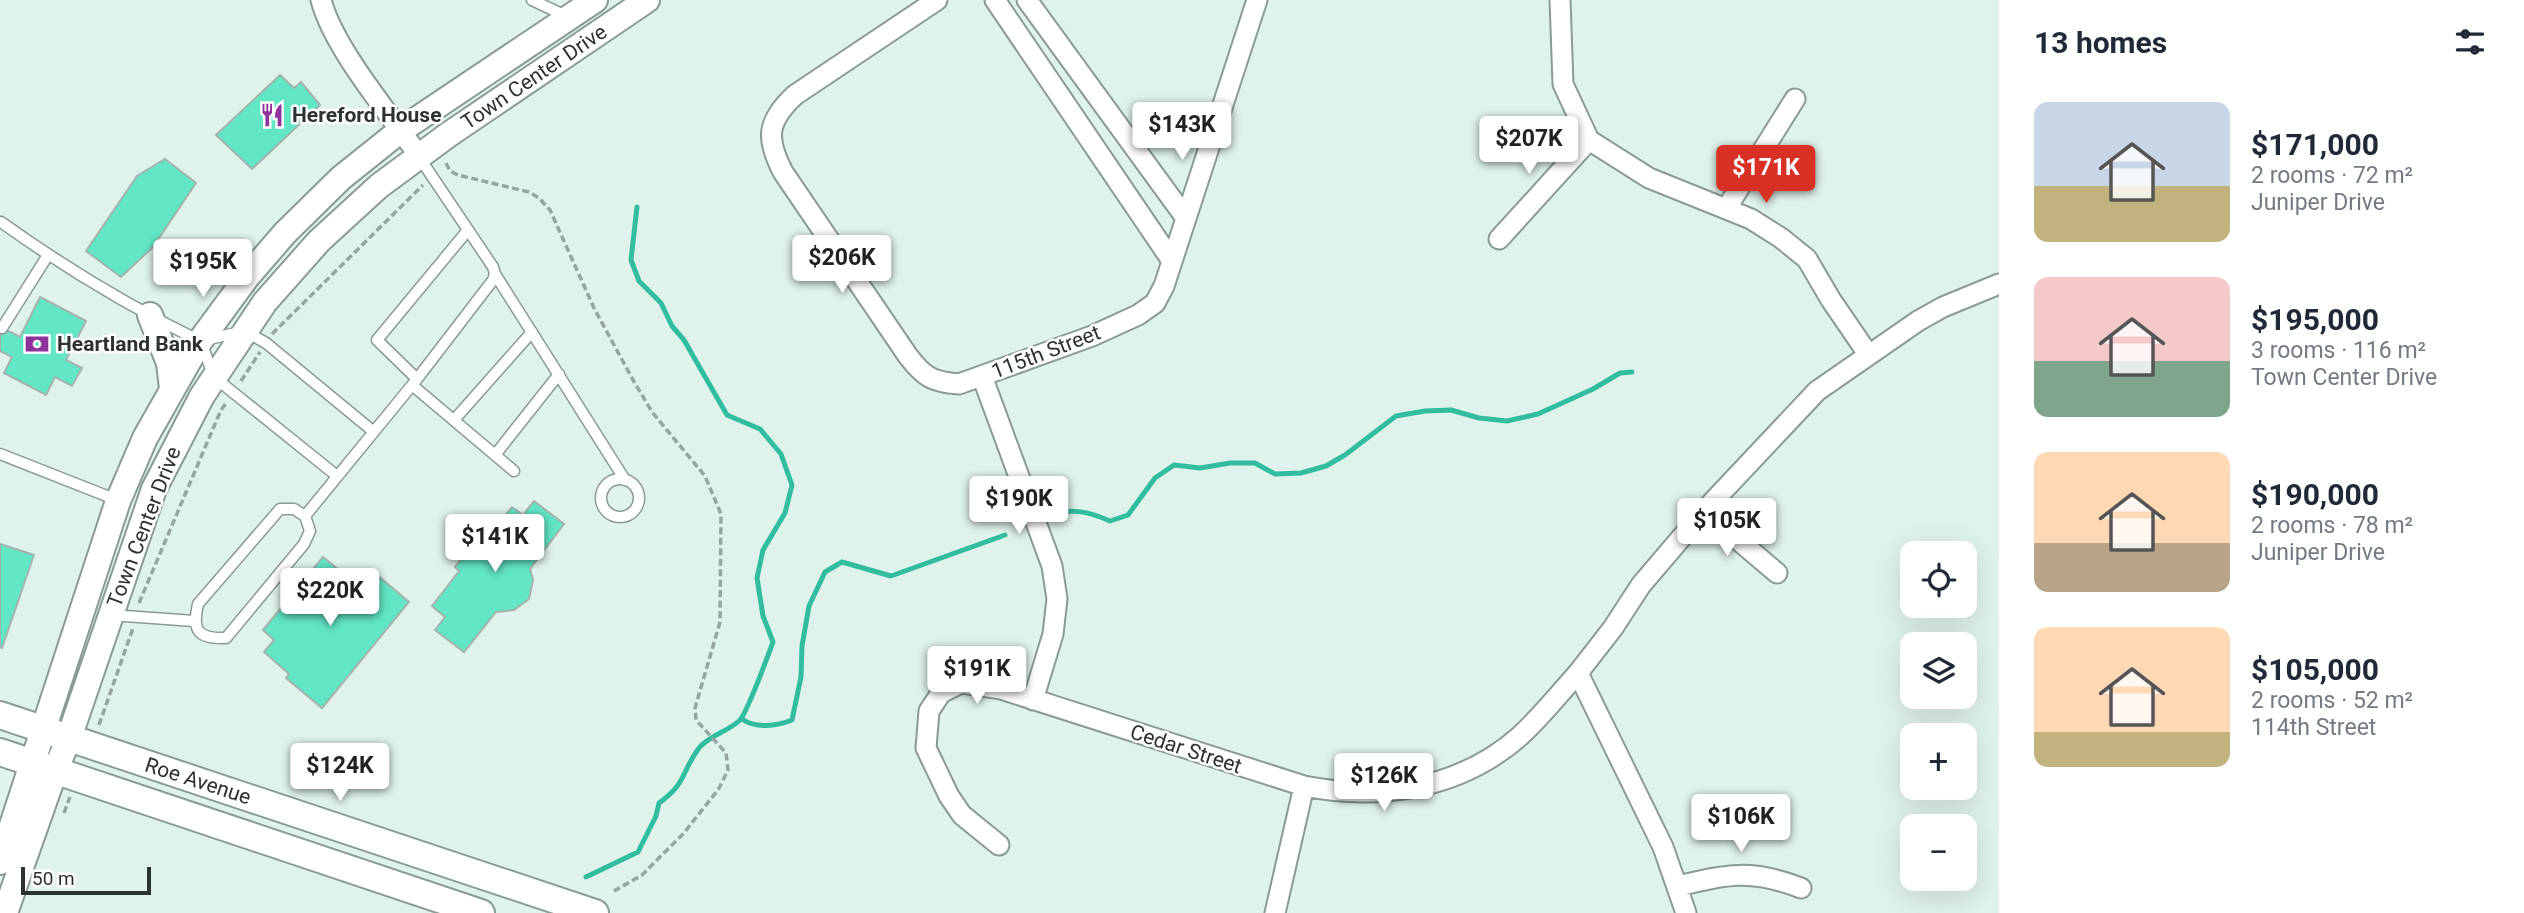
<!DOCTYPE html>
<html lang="en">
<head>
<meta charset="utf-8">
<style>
	body { margin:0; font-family:Roboto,sans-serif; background:#f6f6f7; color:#1f2937; height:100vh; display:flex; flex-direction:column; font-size:26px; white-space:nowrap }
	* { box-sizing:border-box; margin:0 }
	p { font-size:23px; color:#747a83 }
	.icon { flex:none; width:38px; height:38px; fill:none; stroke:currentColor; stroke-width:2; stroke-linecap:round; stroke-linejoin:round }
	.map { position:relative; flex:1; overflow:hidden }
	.panel { display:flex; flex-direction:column; background:#fff; width:525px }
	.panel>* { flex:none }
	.controls { position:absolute; left:1900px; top:541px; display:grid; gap:14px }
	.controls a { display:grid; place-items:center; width:77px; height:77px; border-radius:14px; background:#fff; box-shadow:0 7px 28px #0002; font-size:35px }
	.scale { position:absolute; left:21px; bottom:18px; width:130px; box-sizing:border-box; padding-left:7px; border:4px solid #2b3230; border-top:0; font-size:19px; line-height:24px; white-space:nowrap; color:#2b3230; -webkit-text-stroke:5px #fff; paint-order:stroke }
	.price { position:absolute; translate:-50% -60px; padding:0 16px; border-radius:7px; background:#fff; color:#222; font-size:23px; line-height:46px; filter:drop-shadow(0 2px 4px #0008) }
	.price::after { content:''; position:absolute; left:50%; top:42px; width:21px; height:16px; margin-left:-10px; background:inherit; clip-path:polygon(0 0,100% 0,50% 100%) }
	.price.on { background:#d93025; color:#fff }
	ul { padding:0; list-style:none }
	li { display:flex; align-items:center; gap:21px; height:175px; padding:0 35px }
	li span { display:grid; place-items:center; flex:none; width:196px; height:140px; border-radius:14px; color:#555 }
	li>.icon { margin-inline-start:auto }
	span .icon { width:84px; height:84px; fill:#fffc; stroke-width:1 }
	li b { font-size:30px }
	h2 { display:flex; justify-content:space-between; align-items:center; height:84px; padding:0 35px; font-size:30px }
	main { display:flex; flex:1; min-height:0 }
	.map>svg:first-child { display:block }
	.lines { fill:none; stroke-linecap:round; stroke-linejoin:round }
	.stream { stroke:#32be9e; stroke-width:5 }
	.building { fill:#63e6c4; stroke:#a3b4ae; stroke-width:2 }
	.service-casing { stroke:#8a9b95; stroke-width:13 }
	.minor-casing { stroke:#8a9b95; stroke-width:23 }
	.tertiary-casing { stroke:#8a9b95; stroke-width:28 }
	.secondary-casing { stroke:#8a9b95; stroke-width:30 }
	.path { stroke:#97a5a0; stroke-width:3.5; stroke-dasharray:7 3.5; stroke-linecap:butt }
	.service { stroke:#fff; stroke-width:10 }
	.minor { stroke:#fff; stroke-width:19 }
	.tertiary { stroke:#fff; stroke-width:24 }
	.secondary { stroke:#fff; stroke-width:26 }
	.labels { text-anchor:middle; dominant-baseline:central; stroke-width:5; stroke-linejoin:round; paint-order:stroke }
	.street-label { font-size:21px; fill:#2b3230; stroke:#fff }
	.poi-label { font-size:21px; font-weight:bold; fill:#2b3230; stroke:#fff; text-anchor:start }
</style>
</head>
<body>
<main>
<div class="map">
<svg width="1999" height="913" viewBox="0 0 1999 913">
	<rect width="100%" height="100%" fill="#e0f2ec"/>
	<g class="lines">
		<path class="stream" d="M1051,514C1072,508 1090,512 1110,521L1128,515L1155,478L1174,465L1200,468L1230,463H1255L1275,474L1301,473L1326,466L1345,455L1396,416L1425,411L1451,410L1479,418L1507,421L1538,414L1593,389L1620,373L1632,372
			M742,719C756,729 777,726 792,720L801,677L802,646L809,606L825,572L842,562L891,576L1005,535
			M586,877L638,852L656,816L659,803C687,783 681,772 699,748C709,736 728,731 739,721C747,714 768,655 773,642L763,616L757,578L763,550L785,513L792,485L781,454L760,429L727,415L684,340L672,326L661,303L639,281L631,260L637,207"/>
	</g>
	<path class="building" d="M280,75L294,88L301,82L320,105L252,169L216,135Z
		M165,159L196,183L153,247L121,277L86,251L137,176Z
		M40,297L86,321L66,360L82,368L72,386L55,377L46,395L4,373L12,357L0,351V335L9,331L20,337Z
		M534,501L564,524L530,569L533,580L529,599L514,610L496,612L464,652L435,630L445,617L432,606L459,571L455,567L480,535L485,540L512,507L523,515Z
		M0,544L34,555L2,648L0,647Z
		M323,557L357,585L370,569L409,602L322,708L286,678L289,674L264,652L274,640L263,630Z"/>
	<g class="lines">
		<g class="service-casing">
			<path id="service" d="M532,0L566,16
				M1,222C64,267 130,307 200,341L245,331L266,343L374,432
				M495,274L625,480
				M2,328L48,255
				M202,345L214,377L337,476
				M417,379L377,340L468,230
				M412,385L514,471
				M454,420L532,332
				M0,454L117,500
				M495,455L559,374
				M601 498a19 19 0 1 1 38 0a19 19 0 1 1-38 0Z
				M305,516L310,531L304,544L226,638C197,639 192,630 198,604L280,509H294L305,516L417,379L493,280L495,274L493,267L419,157
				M111,615L194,621"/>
		</g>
		<g class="minor-casing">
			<path id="minor" d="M321,0C334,49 389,113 419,156
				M937,0L795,95C766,122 766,139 783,172L908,356C924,377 932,382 959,384L1092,336L1138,315L1155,303L1164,286L1257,0
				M995,0L1172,261
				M1027,0L1185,217
				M1560,0L1563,84L1589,140
				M1589,140L1649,178L1751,219L1781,238L1807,259L1831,300L1868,354
				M1726,209L1795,99
				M1499,239L1589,140
				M982,376L1052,566L1057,599L1053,634L1033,700
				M1704,511L1777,573
				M999,845L962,815L949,796L926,748L929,711L941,693L961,683L1001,689L1304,786C1380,801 1460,789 1520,736C1541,717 1559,694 1578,673
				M1678,886C1728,874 1752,869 1801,888
				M1275,913L1304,786
				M1686,913L1663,847L1578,673L1613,628L1641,585L1704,511L1817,391L1918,321L1943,307L1999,284"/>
		</g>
		<g class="tertiary-casing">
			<path id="tertiary" d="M150,315L169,363L172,388
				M0,862L118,501L145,438L200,341L247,277L285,233L341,178L401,130L595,0
				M5,913L55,771L69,738L154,489L202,396L265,302L319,241L379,186L448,135L647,0"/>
		</g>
		<g class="secondary-casing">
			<path id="secondary" d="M0,715L595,913
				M0,752L481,913"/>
		</g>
		<path class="path" d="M446,163L450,171L458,175L529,192L539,198L550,210L594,308L633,380L652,412L705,476L721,514L720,622L695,708L696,720L726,753L728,770L718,790L683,834L642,875L614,891
			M272,334L423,185
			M241,381L260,352
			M139,603L221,410L227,402
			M99,725L133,628
			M64,813L70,797"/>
		<use href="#service" class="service"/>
		<use href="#minor" class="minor"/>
		<use href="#tertiary" class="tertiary"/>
		<use href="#secondary" class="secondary"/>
	</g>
	<defs>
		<g id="restaurant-bare" transform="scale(1.89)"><path d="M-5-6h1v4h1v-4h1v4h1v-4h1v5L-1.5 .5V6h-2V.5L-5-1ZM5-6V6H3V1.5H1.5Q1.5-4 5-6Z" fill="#90329c" stroke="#fff" stroke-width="2.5" paint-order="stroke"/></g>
		<g id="bank-bare" transform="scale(1.89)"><path d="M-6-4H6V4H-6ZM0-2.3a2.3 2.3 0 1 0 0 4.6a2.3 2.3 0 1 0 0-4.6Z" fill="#90329c" stroke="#fff" stroke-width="2.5" paint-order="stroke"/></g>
	</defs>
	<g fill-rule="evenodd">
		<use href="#restaurant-bare" x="272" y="115"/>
		<use href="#bank-bare" x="37" y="344"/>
	</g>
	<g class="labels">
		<g class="street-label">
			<text transform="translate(534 77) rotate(-34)">Town Center Drive</text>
			<text transform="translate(1046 352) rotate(-21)">115th Street</text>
			<text transform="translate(144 527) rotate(-69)">Town Center Drive</text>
			<text transform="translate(1186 749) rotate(18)">Cedar Street</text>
			<text transform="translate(198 781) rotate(18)">Roe Avenue</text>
		</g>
		<g class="poi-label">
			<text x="292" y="115">Hereford House</text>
			<text x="57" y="344">Heartland Bank</text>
		</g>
	</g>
</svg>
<div class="controls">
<a><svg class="icon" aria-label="locate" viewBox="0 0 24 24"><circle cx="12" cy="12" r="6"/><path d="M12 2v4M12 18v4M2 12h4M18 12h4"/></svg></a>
<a><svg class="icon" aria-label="layers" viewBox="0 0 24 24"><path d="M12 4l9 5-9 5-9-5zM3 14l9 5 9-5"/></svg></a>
<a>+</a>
<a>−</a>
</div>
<div class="scale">50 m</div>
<b class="price" style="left:1182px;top:162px">$143K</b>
<b class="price" style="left:1529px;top:176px">$207K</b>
<b class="price on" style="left:1766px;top:205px">$171K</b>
<b class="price" style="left:842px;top:295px">$206K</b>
<b class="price" style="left:203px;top:299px">$195K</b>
<b class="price" style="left:1019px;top:536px">$190K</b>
<b class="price" style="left:1727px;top:558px">$105K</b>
<b class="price" style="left:495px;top:574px">$141K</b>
<b class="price" style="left:330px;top:628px">$220K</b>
<b class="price" style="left:977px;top:706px">$191K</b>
<b class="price" style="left:340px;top:803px">$124K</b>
<b class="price" style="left:1384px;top:813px">$126K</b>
<b class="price" style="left:1741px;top:854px">$106K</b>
</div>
<section class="panel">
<h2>13 homes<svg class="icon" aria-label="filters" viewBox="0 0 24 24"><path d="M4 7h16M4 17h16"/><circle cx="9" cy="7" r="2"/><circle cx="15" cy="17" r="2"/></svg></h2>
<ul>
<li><span style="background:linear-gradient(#c9d6e8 60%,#c2b280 0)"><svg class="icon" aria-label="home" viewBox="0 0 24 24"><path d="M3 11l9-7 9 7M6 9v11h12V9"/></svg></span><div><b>$171,000</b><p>2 rooms · 72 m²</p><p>Juniper Drive</p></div></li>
<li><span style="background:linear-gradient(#f6c9c9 60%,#7fa58c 0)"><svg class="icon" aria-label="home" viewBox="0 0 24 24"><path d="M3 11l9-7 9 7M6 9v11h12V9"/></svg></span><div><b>$195,000</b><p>3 rooms · 116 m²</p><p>Town Center Drive</p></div></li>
<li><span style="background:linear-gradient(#ffd9b3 65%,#b9a48a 0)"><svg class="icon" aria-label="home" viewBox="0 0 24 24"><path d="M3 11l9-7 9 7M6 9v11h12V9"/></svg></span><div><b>$190,000</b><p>2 rooms · 78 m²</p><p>Juniper Drive</p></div></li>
<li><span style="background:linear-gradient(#ffd9b3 75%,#c2b280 0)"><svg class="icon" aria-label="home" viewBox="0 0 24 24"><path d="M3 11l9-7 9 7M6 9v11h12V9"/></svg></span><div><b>$105,000</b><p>2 rooms · 52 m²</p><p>114th Street</p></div></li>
</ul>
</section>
</main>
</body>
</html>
